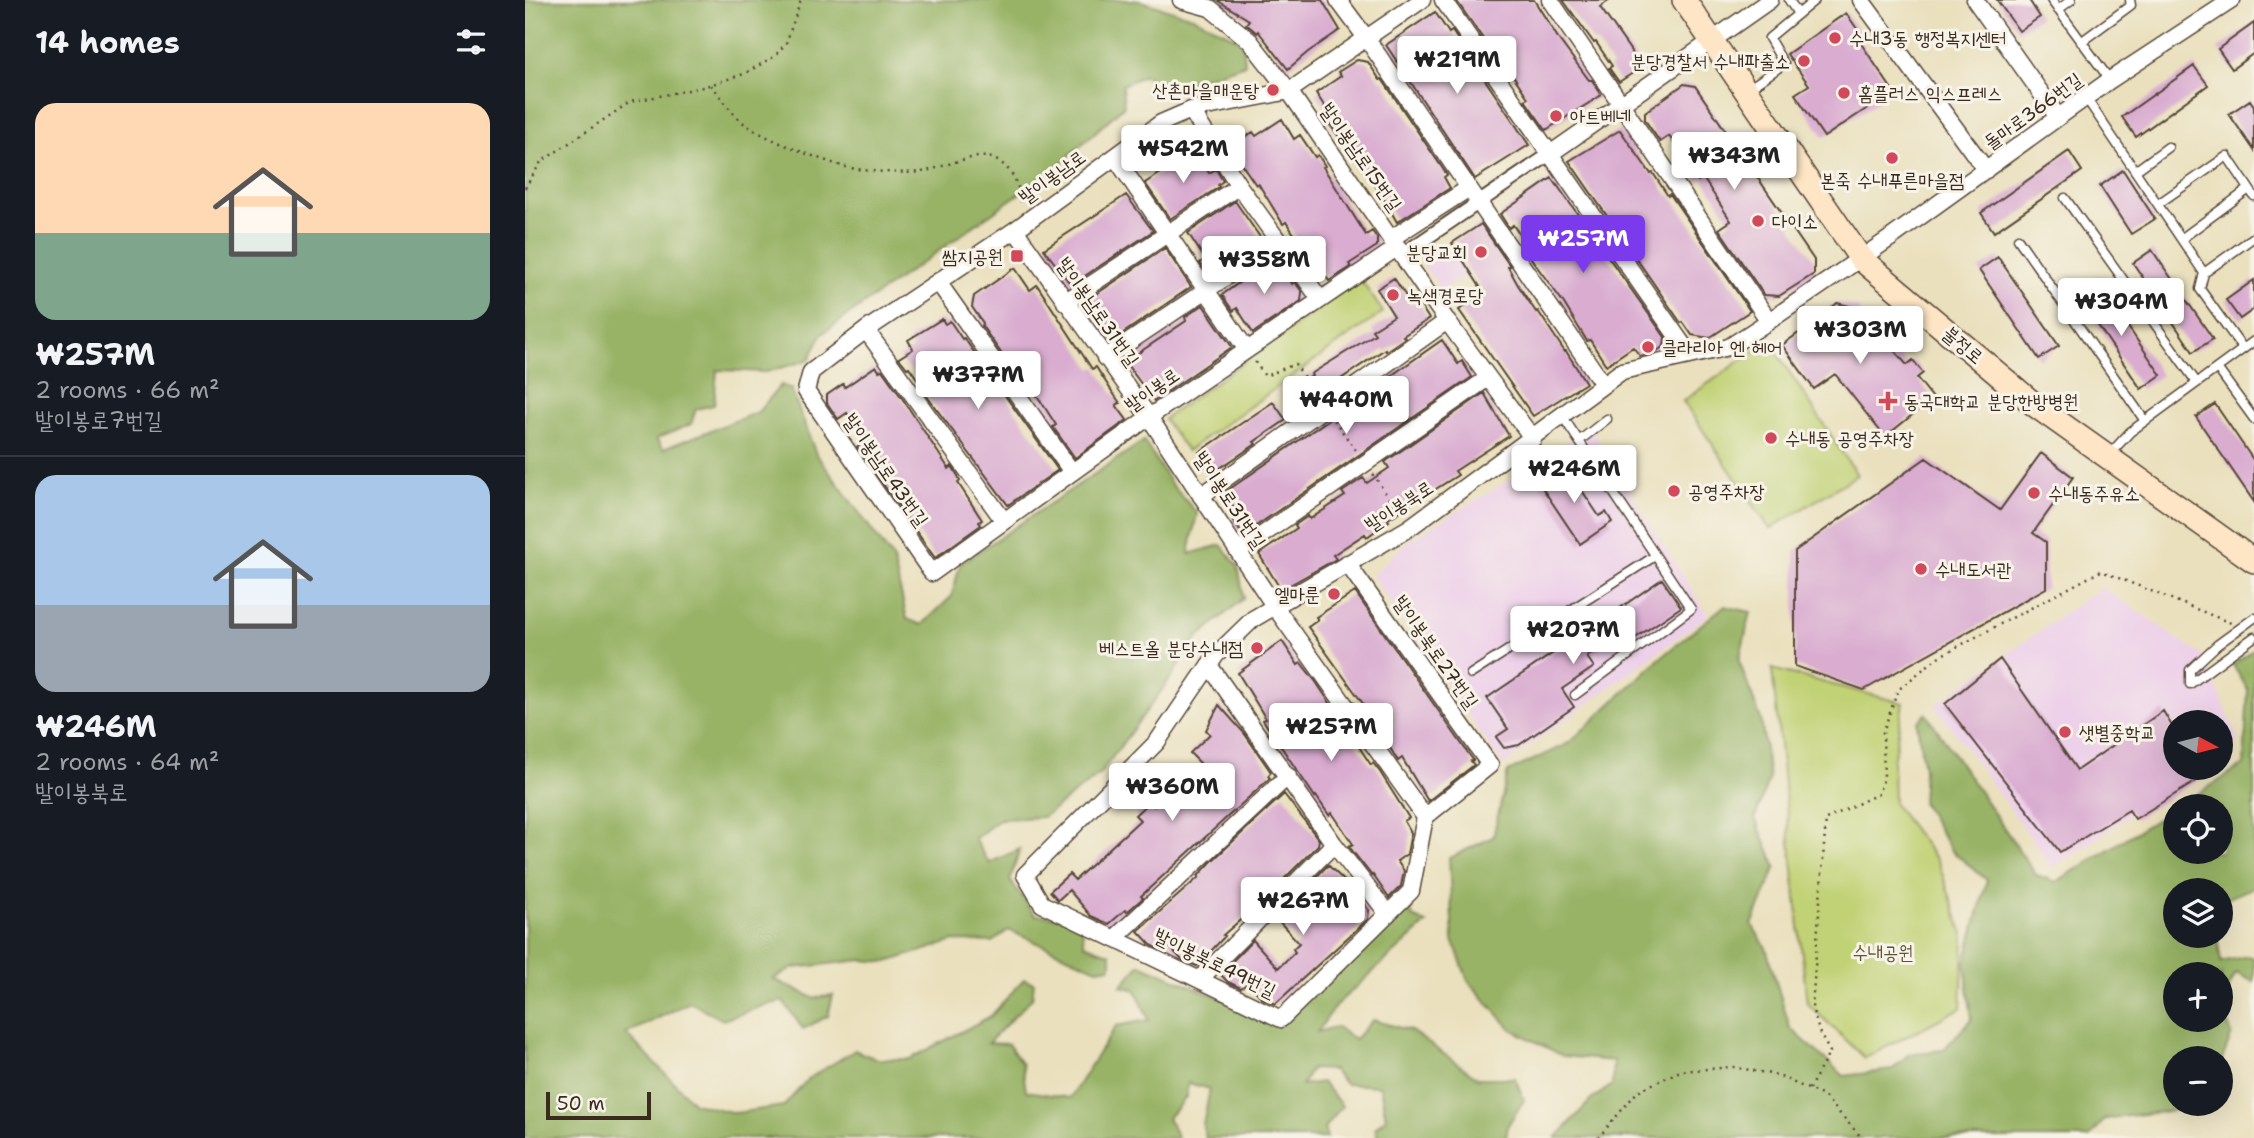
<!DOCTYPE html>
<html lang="en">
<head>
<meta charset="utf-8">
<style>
	body { margin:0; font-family:"Shantell Sans","Poor Story",sans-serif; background:#20242c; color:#f1f3f6; height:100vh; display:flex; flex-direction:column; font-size:26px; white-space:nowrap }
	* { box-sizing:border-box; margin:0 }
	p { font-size:23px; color:#9ea1a6 }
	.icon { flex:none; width:38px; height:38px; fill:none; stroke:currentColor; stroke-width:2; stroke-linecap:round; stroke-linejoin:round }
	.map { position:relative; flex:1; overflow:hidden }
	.details { display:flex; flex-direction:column; background:#171b24; width:525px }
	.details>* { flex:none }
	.needle { width:46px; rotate:97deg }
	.tools { position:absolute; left:1638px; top:710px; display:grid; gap:14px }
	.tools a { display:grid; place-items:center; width:70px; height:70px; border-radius:50%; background:#171b24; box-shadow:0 7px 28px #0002; font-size:35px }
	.scale { position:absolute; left:21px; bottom:18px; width:105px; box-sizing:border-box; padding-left:7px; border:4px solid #3b2a1e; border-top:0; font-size:19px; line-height:24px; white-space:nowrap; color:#3b2a1e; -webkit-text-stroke:5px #f7f3e8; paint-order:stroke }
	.price { position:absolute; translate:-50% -60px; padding:0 16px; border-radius:7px; background:#fff; color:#222; font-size:23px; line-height:46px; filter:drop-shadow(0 2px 4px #0008) }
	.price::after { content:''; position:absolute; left:50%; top:42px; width:21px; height:16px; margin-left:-10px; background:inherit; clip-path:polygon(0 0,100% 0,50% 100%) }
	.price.on { background:#7c3aed; color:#fff }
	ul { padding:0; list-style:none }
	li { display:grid; align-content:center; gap:14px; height:371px; padding:0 35px }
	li+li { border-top:2px solid #363941 }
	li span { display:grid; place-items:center; height:217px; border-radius:21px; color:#555 }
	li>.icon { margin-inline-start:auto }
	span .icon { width:126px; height:126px; fill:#fffc; stroke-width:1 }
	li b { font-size:30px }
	h2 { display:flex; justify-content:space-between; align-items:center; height:84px; padding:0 35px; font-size:30px }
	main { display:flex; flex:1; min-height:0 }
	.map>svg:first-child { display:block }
	.built { fill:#edd0e9 }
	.green { fill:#c1d174; stroke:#7e7e49; stroke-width:2 }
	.forest { fill:#98b366; stroke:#6a6e42; stroke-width:2 }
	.building { fill:#d9acd0 }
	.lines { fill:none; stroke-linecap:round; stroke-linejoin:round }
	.service-casing { stroke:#554536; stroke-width:11 }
	.pedestrian-casing { stroke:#554536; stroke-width:16 }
	.minor-casing { stroke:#554536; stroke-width:19 }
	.secondary-casing { stroke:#554536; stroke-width:26 }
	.path { stroke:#554536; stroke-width:2.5; stroke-dasharray:2 5; stroke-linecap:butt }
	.service { stroke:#fff; stroke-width:8 }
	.pedestrian { stroke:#fff; stroke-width:12 }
	.minor { stroke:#fff; stroke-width:16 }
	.secondary { stroke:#fde5c5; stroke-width:23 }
	.poi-dot { fill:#d1495b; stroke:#f7f3e8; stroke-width:2.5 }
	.labels { text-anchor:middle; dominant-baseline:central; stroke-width:6; stroke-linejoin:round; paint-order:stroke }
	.poi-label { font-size:19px; fill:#3b2a1e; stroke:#f7f3e8; text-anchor:start }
	.street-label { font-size:19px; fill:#3b2a1e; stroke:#f7f3e8 }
	.park-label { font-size:19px; fill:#5c5434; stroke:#f7f3e8 }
</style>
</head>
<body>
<main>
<section class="details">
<h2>14 homes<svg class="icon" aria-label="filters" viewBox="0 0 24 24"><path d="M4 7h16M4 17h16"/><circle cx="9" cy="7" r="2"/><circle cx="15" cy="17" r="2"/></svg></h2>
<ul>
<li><span style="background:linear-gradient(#ffd9b3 60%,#7fa58c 0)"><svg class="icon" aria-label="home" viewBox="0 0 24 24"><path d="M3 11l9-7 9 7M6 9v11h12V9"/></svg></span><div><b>₩257M</b><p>2 rooms · 66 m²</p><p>발이봉로7번길</p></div></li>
<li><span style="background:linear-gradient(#a9c7e8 60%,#9aa5b1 0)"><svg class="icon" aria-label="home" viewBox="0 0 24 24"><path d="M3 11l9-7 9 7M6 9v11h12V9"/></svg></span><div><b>₩246M</b><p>2 rooms · 64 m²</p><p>발이봉북로</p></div></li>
</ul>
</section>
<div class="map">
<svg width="1729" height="1138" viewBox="0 0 1729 1138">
	<rect width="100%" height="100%" fill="#f7f3e8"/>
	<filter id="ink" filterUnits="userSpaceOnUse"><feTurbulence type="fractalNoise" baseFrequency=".0143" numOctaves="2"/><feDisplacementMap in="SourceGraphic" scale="14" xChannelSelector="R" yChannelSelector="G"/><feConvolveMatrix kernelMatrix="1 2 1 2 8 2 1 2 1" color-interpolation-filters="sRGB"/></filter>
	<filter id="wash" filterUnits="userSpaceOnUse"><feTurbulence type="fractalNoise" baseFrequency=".00686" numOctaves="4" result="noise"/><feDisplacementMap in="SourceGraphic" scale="28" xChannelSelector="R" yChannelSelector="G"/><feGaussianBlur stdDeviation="1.57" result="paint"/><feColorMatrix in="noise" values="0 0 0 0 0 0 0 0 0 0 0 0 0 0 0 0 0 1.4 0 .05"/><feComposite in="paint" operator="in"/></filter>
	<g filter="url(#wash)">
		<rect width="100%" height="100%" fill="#eae0bd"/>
		<path class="built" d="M923,245L941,274L917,290L896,263Z
			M1064,426L1183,615L978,766L847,576L881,542L1033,451Z
			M1577,587L1678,656L1714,741L1696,753V723H1650V768H1674L1528,868L1410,705Z"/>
		<path class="green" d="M835,279L858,312L662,451L639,419Z
			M1244,341L1332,475L1245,529L1158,401Z
			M1247,669L1378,703L1368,762L1369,804L1413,862L1439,937L1436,1008L1340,1058L1282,1003Z"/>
		<path class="forest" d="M0,0H612L668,17L718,41L720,64L636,92L620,75L597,85L599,106L534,165L297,334L284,360L241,372L192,370L189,405L171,409L166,424L131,439L138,449L233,412L256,385L266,389L291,454L368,559L382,619L397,625L427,596L435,564L619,441L646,484L672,513L664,554L696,545L713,566L719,598L672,638L642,683L575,774L518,817L475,819L449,839L464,863L495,849L485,880L510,915L556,919L559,944L586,954V967L572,969L483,930L468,942L429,941L362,962L337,960L268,968L248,979L289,998L308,995L303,1016L278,1029L258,1001L240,1005L198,1020L165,1002L101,1034L169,1103L210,1113L259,1106L283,1079L330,1050L351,1059H385L466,1016L499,979L509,983L507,998L463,1043L483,1044L497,1064L501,1091L545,1098L591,1026L624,1020L611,990L596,986L615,964L721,1009L762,1016L886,900L887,917L902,923L812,1004L792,1032L810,1027L830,1039L848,1020L886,1031L953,1078H990L999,1100L983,1125L981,1138H853L850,1128L861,1118L855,1086L820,1084L808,1070L786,1069L777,1085L797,1082L817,1106L799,1128L802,1138H680L678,1124L685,1089L663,1083L661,1097L642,1119L650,1131L652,1138H0Z
			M1199,606L1226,612L1214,661L1236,720L1244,778L1230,818L1251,867L1227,925L1241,948L1265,1028L1319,1076L1367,1070L1384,1054L1418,1050L1447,1019L1440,963L1462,880L1426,850L1397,802L1399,769L1392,723L1401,713L1511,875L1531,882L1650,808V852H1696V807H1652L1719,765L1723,690L1708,665L1729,649V887L1696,901V891H1650V936H1692L1696,962L1723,956L1729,958V982L1711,973L1696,1004V975H1650V1020H1696V1007L1707,1034L1696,1062V1059H1650V1104H1663L1658,1109L1580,1119L1564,1138H1031L1066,1100L1087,1085L1088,1061L1038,1056L986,1029L943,981L928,940L924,858L968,837L983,772L1044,743L1134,659Z"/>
		<g id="blocks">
			<path class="building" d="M692,0H797L815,30L783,52L763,69L733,31L732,33L721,24L724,20Z
				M931,0H1009L1035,41L1064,80H1067L1076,94L1075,96L1021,130L1000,100L1003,98L985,71L982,73Z
				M1038,0H1085L1075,7L1117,67L1094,82L1084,68L1087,66L1071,42L1069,43Z
				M1472,0H1504L1515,17L1494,31Z
				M910,12L924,33L927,31L1004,145L950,179L861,45Z
				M1321,13L1337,36L1333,39L1368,91L1299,137L1270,94L1284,85L1262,54Z
				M1729,23V53L1707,69L1693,49Z
				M832,60L843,62L855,80L857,79L922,175L919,177L925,188L872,222L854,191L800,118L805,115L791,93L816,76L813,72Z
				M1669,66L1683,85L1611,137L1597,117Z
				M1159,84L1170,86L1289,260V274L1254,296L1239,295L1194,229L1206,221L1178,178L1173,181L1144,136L1135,142L1120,120V112Z
				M1725,100L1729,106V150L1704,114Z
				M757,119L769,139L775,135L790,157L793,155L800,166L798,167L841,235L847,231L852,238V246L824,264L826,267L804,281L790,261L785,264L777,251L779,249L761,222L758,224L733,183L731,185L705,147L728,132L731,136Z
				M1095,130L1126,174L1128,173L1143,196L1145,194L1225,311L1184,338L1167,335L1158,322L1156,323L1044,161Z
				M670,151L684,173L691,169L698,181L693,185L694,187L645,219L620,183Z
				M1544,151L1557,171L1469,232L1456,213Z
				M1598,170L1630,219L1606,234L1575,186Z
				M1027,178L1140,337L1139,346L1129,353L1115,356L1108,347L1081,365L1065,340L1062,341L1038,302L1010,264L1002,252L1005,250L988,225L984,228L975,214Z
				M601,195L628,231L546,285L519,249Z
				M710,201L737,240L684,276L675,263L680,259L663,233Z
				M956,224L985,266L983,267L993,285L1011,312L1013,311L1040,352L1041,351L1061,383L1008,416L934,310L959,293L927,243Z
				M640,248L666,287L585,342L558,303Z
				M1627,250L1688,339L1668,352L1608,263Z
				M1473,257L1534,346L1514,359L1454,270Z
				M748,258L767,284L770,282L777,292L776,301L728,333L712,308L708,311L697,295Z
				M490,268L505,290L512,285L567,369L571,367L586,390L595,403L591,405L602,420L550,458L528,427L531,425L517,403L499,377L495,380L457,326L458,323L447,307L449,296Z
				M869,278L886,304L892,300L904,319L878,336L880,338L861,351L860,349L776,406L765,390L787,376L786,374L850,334L847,330L869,316L852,289Z
				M1729,280V309L1715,319L1701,300Z
				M1575,286L1636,375L1616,389L1556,300Z
				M1312,303L1332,308L1382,365L1388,360L1398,373L1392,378L1408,398L1360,437L1310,374L1289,389L1257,345L1275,332L1277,334Z
				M678,305L707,347L629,401L600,362L661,321L660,317Z
				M417,319L420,324L425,321L437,339L439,338L533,470L483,505L401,395L402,393L384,367L382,368L374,358L388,349L383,340Z
				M917,340L933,364L937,361L947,377L718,535L708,521L715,516L699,493Z
				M351,366L354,371L357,370L377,398L424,469L427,466L433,476L435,481L433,483L457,520L454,522L456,525L410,558L332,447L341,442L322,413L313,419L302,403V395L318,384L320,387Z
				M959,393L984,436L930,471L933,475L863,519L864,521L842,537L840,534L808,555L811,559L756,590L734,554L772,528L770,525L783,516L785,519L820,496L817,492L838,478L842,483L864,468L860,462Z
				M748,402L761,420L729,442L731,444L686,474L676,459L678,458L674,452Z
				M1690,404L1729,461V502L1671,417Z
				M1516,453L1548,477L1508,533L1521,542V588L1339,690L1270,666V551L1401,458L1475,510Z
				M1040,465L1074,516L1081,512L1087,522L1055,544L1014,483Z
				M1137,579L1156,607L1097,647L1090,637L1062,657L1069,667L1037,689L1049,707L994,745L979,748L971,737L983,729L962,698L1037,647L1032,639L1053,625L1059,633Z
				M830,592L948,760L946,761L949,765L903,801L877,758L873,761L839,705L783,627L793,620L791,617Z
				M757,641L773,665L776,663L791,682L846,765L848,763L855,772L884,818L879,821L886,833L882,854L872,861L879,871L876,886L864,898L848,875L847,876L829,853L824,846L828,844L807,813L804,815L791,796L790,797L738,720L741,719L713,673Z
				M1475,659L1552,770L1638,711L1650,731V768H1673L1678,777L1610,819L1604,810L1535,852L1420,704Z
				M694,705L719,733L746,772L743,776L745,778L616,896L618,898L602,912L600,910L584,924L566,916L544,890L533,900L525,891L544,874L550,880L615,820L610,815L625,801L629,806L677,765L665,753L685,734L681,730Z
				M759,794L794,840L793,845L736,902L698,935L700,936L672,966L657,960L639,941L632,948L625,944L613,931L674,877L673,876L688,860Z
				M803,865L835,896L833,898L844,910L843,919L750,1004L737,998L723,983L716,988L703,982L695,974L728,940L753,968L770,952L768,949L774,943L751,918Z"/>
		</g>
	</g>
	<g filter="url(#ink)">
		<use href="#blocks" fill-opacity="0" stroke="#554536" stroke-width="2"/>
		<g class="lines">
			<g class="service-casing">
				<path id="service" d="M1264,0L1273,14
					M1526,0L1585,80
					M1533,10L1546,0
					M1556,42L1606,5L1605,0
					M1223,89L1259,64L1244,38L1290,0
					M1561,98L1679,273L1675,289L1718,349
					M1610,171L1643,147
					M1540,198L1672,383
					M1633,204L1702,156L1729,196
					M1493,239L1620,421
					M1656,239L1724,189
					M1679,273L1729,237
					M1692,368L1729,419
					M1036,414L1166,609L1050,695
					M1054,441L1082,419
					M1583,456L1605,432L1620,421L1729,341
					M1729,618L1692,645L1665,670V684L1729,637
					M946,674L1130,556"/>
			</g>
			<g class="pedestrian-casing">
				<path id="pedestrian" d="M878,254L1025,154"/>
			</g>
			<g class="minor-casing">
				<path id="minor" d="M656,0L685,8L725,41L764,91L922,321L1008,439
					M813,0L842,39L1078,384
					M918,0L1165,355
					M1025,0L1244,321
					M1336,0L1461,170
					M1450,0L1533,117
					M666,110L714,186L795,299
					M1025,154L1245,0
					M590,157L722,350
					M490,230L624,417L750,607L900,817
					M867,238L944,188
					M873,247L624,417L407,573L281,391L286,372L341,330L490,230L636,123L666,110L764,91L897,0
					M413,282L547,472
					M540,302L714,186
					M341,330L479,521
					M580,358L753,242
					M676,496L922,321
					M714,551L963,378
					M822,563L965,765L900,817L886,891L756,1019L517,904L500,875L632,742L691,655L728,619L884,528L1097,371L1204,347L1244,321L1364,239L1585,80L1707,0
					M684,665L809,844L863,914
					M590,938L763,776
					M675,979L809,844"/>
			</g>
			<g class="secondary-casing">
				<path id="secondary" d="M1159,0L1336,259L1511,406L1729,561"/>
			</g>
			<path class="path" d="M186,85C198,99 210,119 226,128C246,141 298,161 321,167C338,171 384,175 401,171C419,167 451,151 469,159C490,169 494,187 497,207
				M0,188L16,162L105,102L178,87L219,74L250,56L261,43L276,0
				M730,362L740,376L770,364L791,394
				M809,420L832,452
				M848,474L875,515
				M1284,1089L1305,1052L1295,1034L1287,1008L1301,819L1353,794L1359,778L1358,732L1373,690L1413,657L1576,571L1706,623
				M1073,1138L1113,1091L1155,1071L1209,1067L1251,1075L1299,1096L1337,1138"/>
			<use href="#service" class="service"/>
			<use href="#pedestrian" class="pedestrian"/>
			<use href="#minor" class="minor"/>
			<use href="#secondary" class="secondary"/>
		</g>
	</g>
	<g class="poi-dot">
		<circle cx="1310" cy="38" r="7"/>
		<circle cx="1279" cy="61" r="7"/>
		<circle cx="748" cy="90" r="7"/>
		<circle cx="1319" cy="93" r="7"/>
		<circle cx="1031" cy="116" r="7"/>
		<circle cx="1367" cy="158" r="7"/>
		<circle cx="1233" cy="221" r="7"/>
		<circle cx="956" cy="252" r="7"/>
		<rect x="485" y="249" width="14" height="14" rx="3.5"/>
		<circle cx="868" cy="295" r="7"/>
		<circle cx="1123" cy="347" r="7"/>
		<path d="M1359.5 390.5h7v7h7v7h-7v7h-7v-7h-7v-7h7z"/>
		<circle cx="1246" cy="438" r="7"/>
		<circle cx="1149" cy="491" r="7"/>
		<circle cx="1509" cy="493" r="7"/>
		<circle cx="1396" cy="569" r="7"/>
		<circle cx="809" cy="594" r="7"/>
		<circle cx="732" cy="648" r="7"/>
		<circle cx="1540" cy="732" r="7"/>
	</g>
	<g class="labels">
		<g class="poi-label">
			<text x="1324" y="38">수내3동 행정복지센터</text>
			<text x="1265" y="61" text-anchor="end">분당경찰서 수내파출소</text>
			<text x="734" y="90" text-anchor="end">산촌마을매운탕</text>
			<text x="1333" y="93">홈플러스 익스프레스</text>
			<text x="1045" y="116">아트베네</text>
			<text x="1367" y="180" text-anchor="middle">본죽 수내푸른마을점</text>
			<text x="1247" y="221">다이소</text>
			<text x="942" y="252" text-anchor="end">분당교회</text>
			<text x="478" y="256" text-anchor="end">쌈지공원</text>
			<text x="882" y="295">녹색경로당</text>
			<text x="1137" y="347">클라리아 엔 헤어</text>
			<text x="1379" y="401">동국대학교 분당한방병원</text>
			<text x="1260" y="438">수내동 공영주차장</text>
			<text x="1163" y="491">공영주차장</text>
			<text x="1523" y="493">수내동주유소</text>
			<text x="1410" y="569">수내도서관</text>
			<text x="795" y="594" text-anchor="end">엘마룬</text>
			<text x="718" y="648" text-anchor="end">베스트올 분당수내점</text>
			<text x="1554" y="732">샛별중학교</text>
		</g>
		<g class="street-label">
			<text transform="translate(1508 111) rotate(-36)">돌마로366번길</text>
			<text transform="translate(836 157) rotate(55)">발이봉남로15번길</text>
			<text transform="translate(527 177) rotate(-36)">발이봉남로</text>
			<text transform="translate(573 312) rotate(55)">발이봉남로31번길</text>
			<text transform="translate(1438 345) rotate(40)">불정로</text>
			<text transform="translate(627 390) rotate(-35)">발이봉로</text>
			<text transform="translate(361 470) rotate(55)">발이봉남로43번길</text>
			<text transform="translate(705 500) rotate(56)">발이봉로31번길</text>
			<text transform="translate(874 506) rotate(-33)">발이봉북로</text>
			<text transform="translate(911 652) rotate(55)">발이봉북로27번길</text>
			<text transform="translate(690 963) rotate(26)">발이봉북로49번길</text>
		</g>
		<g class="park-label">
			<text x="1358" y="952">수내공원</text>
		</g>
	</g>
</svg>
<div class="tools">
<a><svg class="needle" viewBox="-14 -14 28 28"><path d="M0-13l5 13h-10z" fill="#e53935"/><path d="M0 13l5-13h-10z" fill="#9ea1a6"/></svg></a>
<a><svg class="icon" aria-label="locate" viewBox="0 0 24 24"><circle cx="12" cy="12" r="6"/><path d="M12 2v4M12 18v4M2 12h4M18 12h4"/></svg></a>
<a><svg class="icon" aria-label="layers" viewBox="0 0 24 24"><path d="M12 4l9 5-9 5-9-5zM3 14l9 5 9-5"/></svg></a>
<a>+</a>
<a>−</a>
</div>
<div class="scale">50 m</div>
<b class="price" style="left:932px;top:96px">₩219M</b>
<b class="price" style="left:658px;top:185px">₩542M</b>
<b class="price" style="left:1209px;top:192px">₩343M</b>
<b class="price on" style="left:1058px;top:275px">₩257M</b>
<b class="price" style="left:739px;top:296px">₩358M</b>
<b class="price" style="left:1596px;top:338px">₩304M</b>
<b class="price" style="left:1335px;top:366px">₩303M</b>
<b class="price" style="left:453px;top:411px">₩377M</b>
<b class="price" style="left:821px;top:436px">₩440M</b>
<b class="price" style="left:1049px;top:505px">₩246M</b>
<b class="price" style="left:1048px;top:666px">₩207M</b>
<b class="price" style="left:806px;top:763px">₩257M</b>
<b class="price" style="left:647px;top:823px">₩360M</b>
<b class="price" style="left:778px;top:937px">₩267M</b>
</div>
</main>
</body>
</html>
